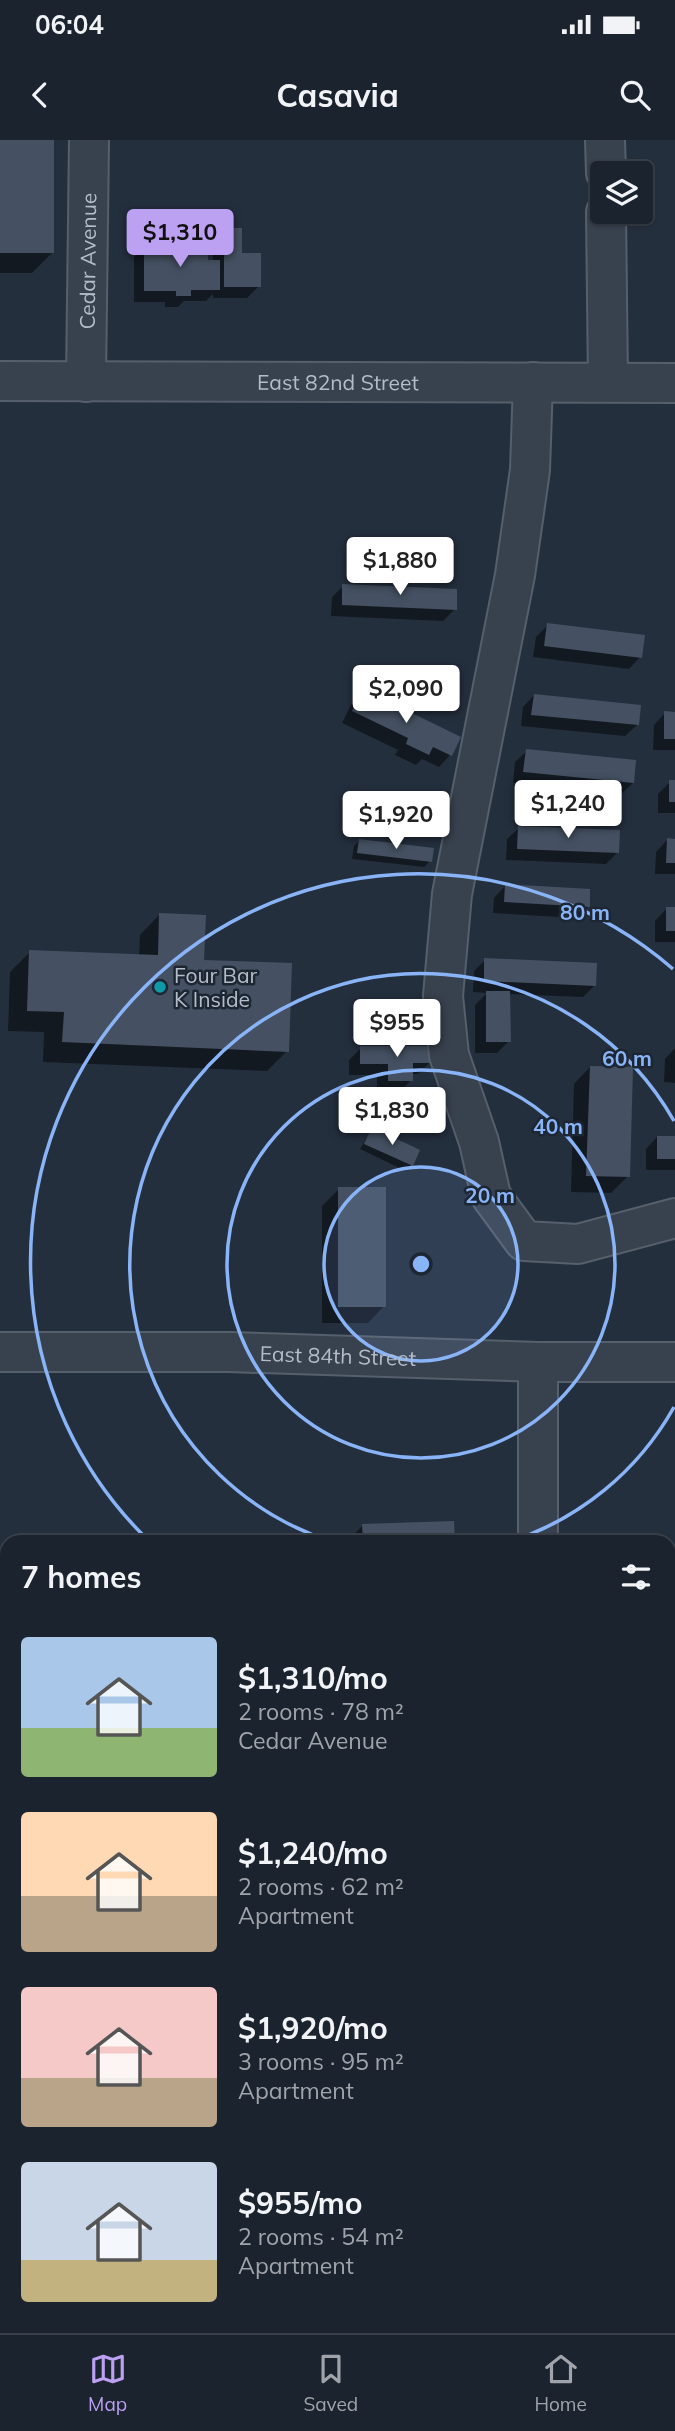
<!DOCTYPE html>
<html lang="en">
<head>
<meta charset="utf-8">
<style>
	body { margin:0; font-family:Mulish,sans-serif; background:#282f3a; color:#f1f3f6; height:100vh; display:flex; flex-direction:column; font-size:26px; white-space:nowrap }
	* { box-sizing:border-box; margin:0 }
	p { font-size:23px; color:#a0a4aa }
	.icon { flex:none; width:38px; height:38px; fill:none; stroke:currentColor; stroke-width:2; stroke-linecap:round; stroke-linejoin:round }
	.map { position:relative; flex:1; overflow:hidden }
	.details { position:absolute; left:0px; top:1395px; width:676px; height:800px; display:flex; flex-direction:column; background:#1b232e; border-radius:21px 21px 0 0; box-shadow:0 2px 5px #0004,0 0 0 2px #39404a }
	.details>* { flex:none }
	.controls { position:absolute; left:590px; top:21px; display:grid; gap:14px }
	.controls a { display:grid; place-items:center; width:63px; height:63px; border-radius:7px; background:#1b232e; box-shadow:0 2px 5px #0004,0 0 0 2px #39404a; font-size:35px }
	.price { position:absolute; translate:-50% -60px; padding:0 16px; border-radius:7px; background:#fff; color:#222; font-size:23px; line-height:46px; filter:drop-shadow(0 2px 4px #0008) }
	.price::after { content:''; position:absolute; left:50%; top:42px; width:21px; height:16px; margin-left:-10px; background:inherit; clip-path:polygon(0 0,100% 0,50% 100%) }
	.price.on { background:#bca0f2; color:#111 }
	ul { padding:0; list-style:none }
	li { display:flex; align-items:center; gap:21px; height:175px; padding:0 21px }
	li span { display:grid; place-items:center; flex:none; width:196px; height:140px; border-radius:7px; color:#555 }
	li>.icon { margin-inline-start:auto }
	span .icon { width:84px; height:84px; fill:#fffc; stroke-width:1 }
	li b { font-size:30px }
	h2 { display:flex; justify-content:space-between; align-items:center; height:84px; padding:0 21px; font-size:30px }
	.status { display:flex; justify-content:space-between; align-items:center; height:49px; padding:0 35px; background:#1b232e; direction:ltr }
	.status svg { height:19px; fill:currentColor }
	header { display:flex; justify-content:space-between; align-items:center; height:91px; padding:0 21px; background:#1b232e; font-size:32px; font-weight:700 }
	.menu { display:flex; justify-content:space-around; align-items:center; height:98px; border-top:2px solid #39404a; background:#1b232e; font-size:19px; color:#a0a4aa }
	.menu a { display:grid; justify-items:center; gap:4px }
	.menu .on { color:#bca0f2 }
	.map>svg:first-child { display:block }
	.shadow { fill:#0007 }
	.building { fill:#455162 }
	.lines { fill:none; stroke-linecap:round; stroke-linejoin:round }
	.minor-casing { stroke:#565f6c; stroke-width:42 }
	.minor { stroke:#38414e; stroke-width:38 }
	.ring { fill:none; stroke:#8ab4f8; stroke-width:3.5 }
	.culture-dot { fill:#0f9aa8; stroke:#1d2633; stroke-width:2.5 }
	.labels { text-anchor:middle; dominant-baseline:central; stroke-width:5; stroke-linejoin:round; paint-order:stroke }
	.street-label { font-size:21px; fill:#b4bcc9; stroke:#1d2633 }
	.poi-label { font-size:21px; fill:#b4bcc9; stroke:#1d2633; text-anchor:start }
	.centre { fill:#8ab4f8; stroke:#1d2633; stroke-width:3.5 }
	.ring-label { font-size:21px; text-anchor:middle; font-weight:bold; fill:#8ab4f8; stroke:#1d2633; stroke-width:5; stroke-linejoin:round; paint-order:stroke }
</style>
</head>
<body>
<div class="status"><b>06:04</b><svg viewBox="0 0 49 12"><path d="M0 12V9h3v3zM5 12V6h3v6zM10 12V3h3v9zM15 12V0h3v12zM26 1h20v11H26zM47 4h2v5h-2z"/></svg></div>
<header><svg class="icon" aria-label="back" viewBox="0 0 24 24"><path d="M15 5l-7 7 7 7"/></svg>Casavia<svg class="icon" aria-label="search" viewBox="0 0 24 24"><circle cx="10" cy="10" r="6"/><path d="M15 15l6 6"/></svg></header>
<div class="map">
<svg width="675" height="2193" viewBox="0 0 675 2193">
	<rect width="100%" height="100%" fill="#242f3e"/>
	<path class="shadow" d="M0,0H53V112L32,133H0Z
		M225,90L259,146L247,158H213V154L206,161H184L178,167H165V162H134V117L145,106L213,122V101Z
		M343,446L455,469L443,481L331,476L332,457Z
		M548,485L640,517L629,529L533,517L536,497Z
		M364,551L450,615L439,627L422,619L416,625L395,615L398,610L342,583L352,563Z
		M534,555L637,585L625,596L521,586L523,567Z
		M665,573H675V610H653L654,585Z
		M527,611L633,643L621,654L513,643L515,622Z
		M670,642H675V673H658V654Z
		M519,688L617,713L606,724L506,720L507,699Z
		M667,700H675V734H655L656,712Z
		M359,701L430,721L424,727L352,719L354,706Z
		M505,746L588,767L576,778L493,773L494,758Z
		M666,769H675V802H655V781Z
		M160,774L287,911L267,931L43,922L44,892L8,891L10,832L30,812L139,816L140,795Z
		M485,820L594,846L583,857L508,854L509,901L497,913H475V865L487,853L473,852L474,831Z
		M361,908L430,922L418,934H411V940L400,952H377V935H349V920Z
		M675,908V943L664,942L665,919Z
		M590,927L628,1036L611,1053L571,1052L574,944Z
		M372,990L411,1025L406,1031L360,1009Z
		M657,997H675V1030H646V1009Z
		M339,1049L384,1166L368,1183H322V1066Z
		M363,1385L453,1402H347Z
		M7,2027V2076H0V2034Z"/>
	<path class="building" d="M0,0H54V113H0Z
		M224,88H242V113H261V147H224Z
		M144,104H208V120H220V150H191V156H176V151H144Z
		M342,444L457,449V470L342,465Z
		M547,483L645,495L642,518L544,506Z
		M363,549L461,597L452,616L433,607L429,615L406,604L408,598L352,571Z
		M534,554L641,565L639,585L531,575Z
		M664,571L675,572V599H664Z
		M526,609L636,620L634,643L523,632Z
		M669,640H675V662H669Z
		M518,686L620,690L619,713L517,709Z
		M667,698L675,699V723H666Z
		M359,699L434,708L432,722L357,713Z
		M505,744L590,749V767L504,762Z
		M666,767H675V791H666Z
		M159,773L206,775L204,820L292,823L289,912L62,902L64,872L27,871L29,810L158,815Z
		M484,818L597,823L596,846L484,841Z
		M486,851H510L511,902H486Z
		M360,906H432V923H413V941H388V924H360Z
		M590,926L633,927L630,1037L586,1036Z
		M372,987L420,1010L413,1026L364,1004Z
		M657,996H675V1019H657Z
		M338,1047H386V1167H338Z
		M454,1381L455,1402H363L362,1384Z"/>
	<g class="lines">
		<g class="minor-casing">
			<g id="minor">
				<path d="M605,0L606,33"/>
				<path d="M606,72L608,242"/>
				<path id="s1" d="M0,241L675,243"/>
				<path id="s2" d="M86,242L89,0"/>
				<path d="M533,242L530,330L515,435L452,754L443,856L449,915L479,1002L491,1056L524,1101L578,1104L675,1078"/>
				<path id="s3" d="M0,1212H229L538,1222H675"/>
				<path d="M538,1402V1222"/>
				<path d="M577,2193L675,2188"/>
			</g>
		</g>
		<use href="#minor" class="minor"/>
	</g>
	<circle cx="421" cy="1124" r="97" fill="#8ab4f8" fill-opacity=".12"/>
	<g class="ring">
		<circle cx="421" cy="1124" r="97"/>
		<circle cx="421" cy="1124" r="194"/>
		<path d="M674 1267A291 291 0 0 1 509 1402M333 1402A291 291 0 1 1 674 981"/>
		<path d="M149 1401A388 388 0 0 1 673 829"/>
	</g>
	<circle class="culture-dot" cx="160" cy="847" r="7"/>
	<g class="labels">
		<g class="street-label">
			<text stroke="none"><textPath href="#s2" startOffset="121">Cedar Avenue</textPath></text>
			<text stroke="none"><textPath href="#s1" startOffset="338">East 82nd Street</textPath></text>
			<text stroke="none"><textPath href="#s3" startOffset="338">East 84th Street</textPath></text>
		</g>
		<g class="poi-label">
			<text x="174" y="835">Four Bar<tspan x="174" dy="24">K Inside</tspan></text>
		</g>
	</g>
	<circle cx="421" cy="1124" r="10" class="centre"/>
	<g class="ring-label">
		<text x="585" y="780">80 m</text>
		<text x="627" y="926">60 m</text>
		<text x="558" y="994">40 m</text>
		<text x="490" y="1063">20 m</text>
	</g>
</svg>
<div class="controls">
<a><svg class="icon" aria-label="layers" viewBox="0 0 24 24"><path d="M12 4l9 5-9 5-9-5zM3 14l9 5 9-5"/></svg></a>
</div>
<b class="price on" style="left:180px;top:129px">$1,310</b>
<b class="price" style="left:400px;top:457px">$1,880</b>
<b class="price" style="left:406px;top:585px">$2,090</b>
<b class="price" style="left:568px;top:700px">$1,240</b>
<b class="price" style="left:396px;top:711px">$1,920</b>
<b class="price" style="left:397px;top:919px">$955</b>
<b class="price" style="left:392px;top:1007px">$1,830</b>
<section class="details">
<h2>7 homes<svg class="icon" aria-label="filters" viewBox="0 0 24 24"><path d="M4 7h16M4 17h16"/><circle cx="9" cy="7" r="2"/><circle cx="15" cy="17" r="2"/></svg></h2>
<ul>
<li><span style="background:linear-gradient(#a9c7e8 65%,#8fb573 0)"><svg class="icon" aria-label="home" viewBox="0 0 24 24"><path d="M3 11l9-7 9 7M6 9v11h12V9"/></svg></span><div><b>$1,310/mo</b><p>2 rooms · 78 m²</p><p>Cedar Avenue</p></div></li>
<li><span style="background:linear-gradient(#ffd9b3 60%,#b9a48a 0)"><svg class="icon" aria-label="home" viewBox="0 0 24 24"><path d="M3 11l9-7 9 7M6 9v11h12V9"/></svg></span><div><b>$1,240/mo</b><p>2 rooms · 62 m²</p><p>Apartment</p></div></li>
<li><span style="background:linear-gradient(#f6c9c9 65%,#b9a48a 0)"><svg class="icon" aria-label="home" viewBox="0 0 24 24"><path d="M3 11l9-7 9 7M6 9v11h12V9"/></svg></span><div><b>$1,920/mo</b><p>3 rooms · 95 m²</p><p>Apartment</p></div></li>
<li><span style="background:linear-gradient(#c9d6e8 70%,#c2b280 0)"><svg class="icon" aria-label="home" viewBox="0 0 24 24"><path d="M3 11l9-7 9 7M6 9v11h12V9"/></svg></span><div><b>$955/mo</b><p>2 rooms · 54 m²</p><p>Apartment</p></div></li>
</ul>
</section>
</div>
<nav class="menu">
<a class="on"><svg class="icon" aria-label="map" viewBox="0 0 24 24"><path d="M3 6l6-2 6 2 6-2v14l-6 2-6-2-6 2zM9 4v14M15 6v14"/></svg>Map</a>
<a><svg class="icon" aria-label="saved" viewBox="0 0 24 24"><path d="M7 4h10v16l-5-4-5 4z"/></svg>Saved</a>
<a><svg class="icon" aria-label="home" viewBox="0 0 24 24"><path d="M3 11l9-7 9 7M6 9v11h12V9"/></svg>Home</a>
</nav>
</body>
</html>
